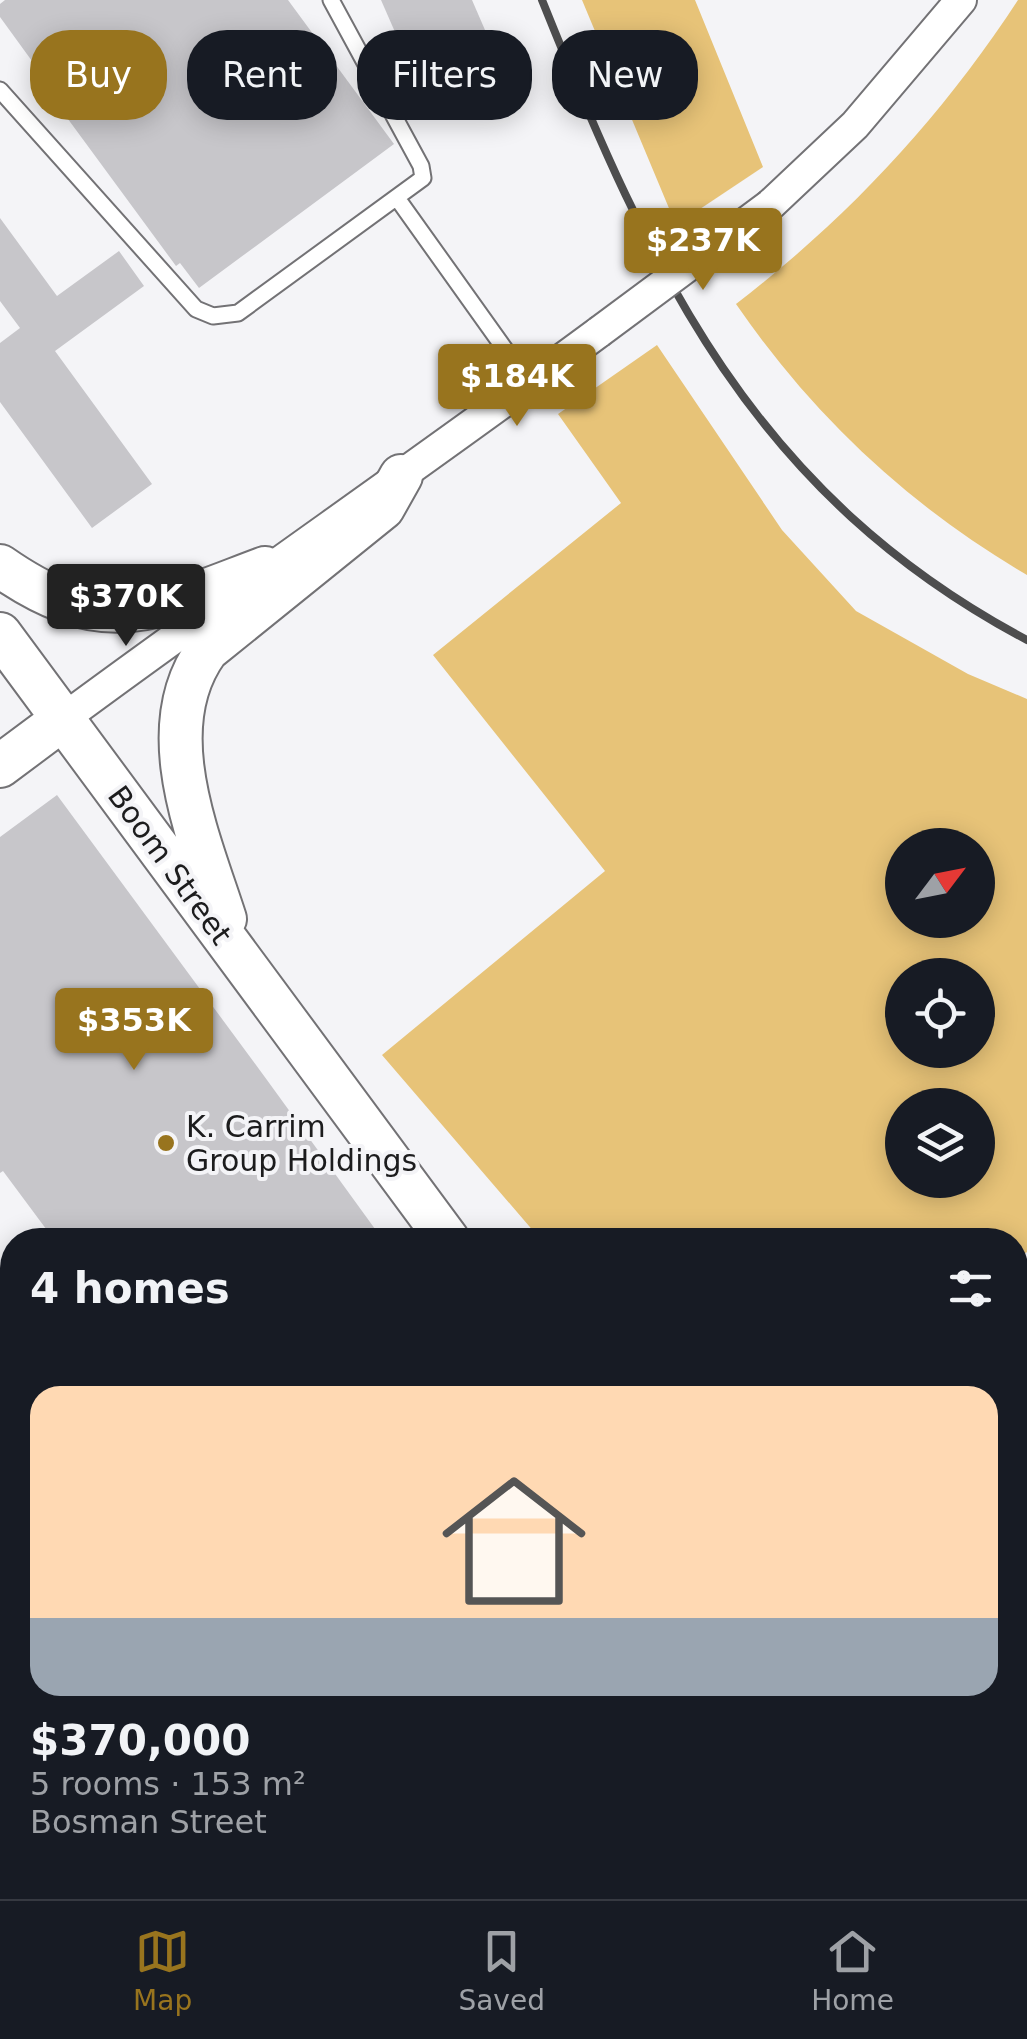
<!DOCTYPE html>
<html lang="en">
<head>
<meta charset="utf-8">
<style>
	body { margin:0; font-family:"DejaVu Sans",sans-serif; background:#20242c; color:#f1f3f6; height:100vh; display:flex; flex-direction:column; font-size:38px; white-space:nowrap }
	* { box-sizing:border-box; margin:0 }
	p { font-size:32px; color:#9ea1a6 }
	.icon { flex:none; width:55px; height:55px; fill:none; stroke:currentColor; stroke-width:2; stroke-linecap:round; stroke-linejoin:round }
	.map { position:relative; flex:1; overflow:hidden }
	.side { position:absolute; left:0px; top:1228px; width:1028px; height:672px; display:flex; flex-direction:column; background:#171b24; border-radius:40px 40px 0 0; box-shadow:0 5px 25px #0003 }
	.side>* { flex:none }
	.hud { position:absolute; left:30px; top:30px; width:968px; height:90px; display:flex; gap:20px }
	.needle { width:65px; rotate:58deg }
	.tools { position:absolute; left:885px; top:828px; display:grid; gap:20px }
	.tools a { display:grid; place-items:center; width:110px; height:110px; border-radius:50%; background:#171b24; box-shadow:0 5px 25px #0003; font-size:50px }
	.price { position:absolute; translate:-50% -85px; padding:0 22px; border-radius:10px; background:#98741e; color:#fff; font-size:32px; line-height:65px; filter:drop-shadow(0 2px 5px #0008) }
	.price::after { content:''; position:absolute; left:50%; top:60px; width:30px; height:22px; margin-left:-15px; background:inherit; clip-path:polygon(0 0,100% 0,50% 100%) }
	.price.active { background:#222; color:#fff }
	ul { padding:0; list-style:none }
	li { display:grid; align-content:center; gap:20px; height:530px; padding:0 30px }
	li span { display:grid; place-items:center; height:310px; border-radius:30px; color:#555 }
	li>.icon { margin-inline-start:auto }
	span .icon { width:180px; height:180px; fill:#fffc; stroke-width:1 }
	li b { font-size:42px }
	h2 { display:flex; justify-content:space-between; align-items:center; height:120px; padding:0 30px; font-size:42px }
	.tag { padding:0 35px; border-radius:40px; background:#171b24; box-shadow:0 5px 25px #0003; font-size:35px; line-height:90px }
	.tag.active { background:#98741e; color:#fff }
	.menu { display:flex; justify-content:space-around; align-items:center; height:140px; border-top:2px solid #363941; background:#171b24; font-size:28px; color:#9ea1a6 }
	.menu a { display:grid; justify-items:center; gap:5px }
	.menu .active { color:#98741e }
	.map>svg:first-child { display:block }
	.green { fill:#e7c378; fill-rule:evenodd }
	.building { fill:#c7c6ca }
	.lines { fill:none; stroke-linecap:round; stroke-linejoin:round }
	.lane-casing { stroke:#737275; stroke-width:19 }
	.street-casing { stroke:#737275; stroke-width:34 }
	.secondary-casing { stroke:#737275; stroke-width:46 }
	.primary-casing { stroke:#737275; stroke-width:51 }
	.lane { stroke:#fff; stroke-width:15 }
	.street { stroke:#fff; stroke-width:30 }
	.secondary { stroke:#fff; stroke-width:42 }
	.primary { stroke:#fff; stroke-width:48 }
	.rail { stroke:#4d4d4e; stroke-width:8 }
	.street-bridge-casing { stroke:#737275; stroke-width:34; stroke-linecap:butt }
	.street-bridge { stroke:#fff; stroke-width:30 }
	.poi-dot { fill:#98741e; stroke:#f4f4f7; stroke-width:4 }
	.labels { text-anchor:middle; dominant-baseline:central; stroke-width:8; stroke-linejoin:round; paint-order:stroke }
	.street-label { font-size:30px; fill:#1c1c1d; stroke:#f4f4f7 }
	.poi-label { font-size:30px; fill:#1c1c1d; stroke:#f4f4f7; text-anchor:start }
</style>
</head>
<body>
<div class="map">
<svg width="1027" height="1899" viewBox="0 0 1027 1899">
	<rect width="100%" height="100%" fill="#f4f4f7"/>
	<path class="green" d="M582,0H695L763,167L676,225Z
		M1018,0H1027V575C909,506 813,416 736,304C849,217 940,119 1018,0Z
		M657,345L782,530L856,611L968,674L1027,699V1252L1015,1260V1240H541L382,1055L605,871L433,655L621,503L558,414ZM978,845V920H902V845ZM978,975V1050H902V975ZM902,1105H978V1180H902Z
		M1027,1499V1899H996L988,1888H1015V1508Z"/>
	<path class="building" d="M5,0H288L394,144L199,288L180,263L176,266L65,115L69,112L0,17V4Z
		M381,0H472L485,30L409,64Z
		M0,218L57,296L119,251L144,286L55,351L152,484L92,528L0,402V343L20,328L0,301Z
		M57,795L267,1080L383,1240H48L52,1237L3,1171L0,1173V837Z
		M12,1384V1423L0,1406V1393Z
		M0,1438L12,1456V1539L0,1548Z
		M1027,1520V1708L1015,1716V1529Z
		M12,1578V1730L0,1713L6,1702L0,1694V1587Z
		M1015,1747L1027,1764V1899H1013L1005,1888H1015Z
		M128,1888H295L279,1899H136Z
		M624,1888H649L633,1899Z"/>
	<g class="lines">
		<g class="lane-casing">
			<path id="lane" d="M0,90L196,309L213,316L238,313L423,178L421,166L331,0
				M397,198L529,383
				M1015,1362L1027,1354
				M1015,1432L1027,1423
				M390,1899L405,1888"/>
		</g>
		<g class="street-casing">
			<path id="street" d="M770,205L855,125L961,0
				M63,719C240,588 422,463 599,332"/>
		</g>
		<g class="secondary-casing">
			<path id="secondary" d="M0,566C106,640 155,609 265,568
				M0,634L448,1240
				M0,766L63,719
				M225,919C199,838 150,728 207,650L383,508L401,476
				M0,1794L12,1811
				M70,1888L79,1899
				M918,1888L926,1899"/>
		</g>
		<g class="primary-casing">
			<path id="primary" d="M1015,1325L1027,1316
				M1015,1471L1027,1462
				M349,1899L364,1888
				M431,1899L447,1888"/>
		</g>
		<use href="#lane" class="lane"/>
		<use href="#street" class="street"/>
		<use href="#secondary" class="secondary"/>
		<use href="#primary" class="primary"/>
		<path class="rail" d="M542,0C652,274 753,494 1027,640"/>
		<g class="street-bridge-casing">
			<path id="street-bridge" d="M599,332L770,205"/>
		</g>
		<use href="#street-bridge" class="street-bridge"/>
	</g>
	<circle class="poi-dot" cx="166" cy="1143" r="10"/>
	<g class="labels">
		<g class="street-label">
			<text transform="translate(170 865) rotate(54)">Boom Street</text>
		</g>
		<g class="poi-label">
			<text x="186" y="1126">K. Carrim<tspan x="186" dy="34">Group Holdings</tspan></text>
		</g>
	</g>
</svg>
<div class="tools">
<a><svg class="needle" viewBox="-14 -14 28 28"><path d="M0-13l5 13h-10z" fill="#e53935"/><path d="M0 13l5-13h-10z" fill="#9ea1a6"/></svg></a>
<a><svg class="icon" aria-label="locate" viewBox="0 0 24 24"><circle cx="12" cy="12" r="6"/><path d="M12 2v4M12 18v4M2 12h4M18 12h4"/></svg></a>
<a><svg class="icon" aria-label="layers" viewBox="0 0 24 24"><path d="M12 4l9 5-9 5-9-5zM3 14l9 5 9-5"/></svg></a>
</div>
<b class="price" style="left:703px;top:293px">$237K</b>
<b class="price" style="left:517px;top:429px">$184K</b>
<b class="price active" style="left:126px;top:649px">$370K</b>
<b class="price" style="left:134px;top:1073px">$353K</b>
<div class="hud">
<a class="tag active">Buy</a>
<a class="tag">Rent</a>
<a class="tag">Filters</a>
<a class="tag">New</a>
</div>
<section class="side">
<h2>4 homes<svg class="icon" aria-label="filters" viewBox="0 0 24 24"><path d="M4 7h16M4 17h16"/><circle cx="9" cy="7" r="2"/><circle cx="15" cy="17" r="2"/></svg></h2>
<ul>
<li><span style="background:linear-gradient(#ffd9b3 75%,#9aa5b1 0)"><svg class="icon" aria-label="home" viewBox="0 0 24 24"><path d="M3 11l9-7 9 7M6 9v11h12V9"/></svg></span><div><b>$370,000</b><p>5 rooms · 153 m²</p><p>Bosman Street</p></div></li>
</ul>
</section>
</div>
<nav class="menu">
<a class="active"><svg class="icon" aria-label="map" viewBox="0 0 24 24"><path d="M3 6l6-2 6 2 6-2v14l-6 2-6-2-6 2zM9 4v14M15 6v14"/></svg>Map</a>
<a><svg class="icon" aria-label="saved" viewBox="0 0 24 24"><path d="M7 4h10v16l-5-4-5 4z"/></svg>Saved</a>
<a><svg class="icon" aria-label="home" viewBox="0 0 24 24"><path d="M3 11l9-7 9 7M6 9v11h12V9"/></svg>Home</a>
</nav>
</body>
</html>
